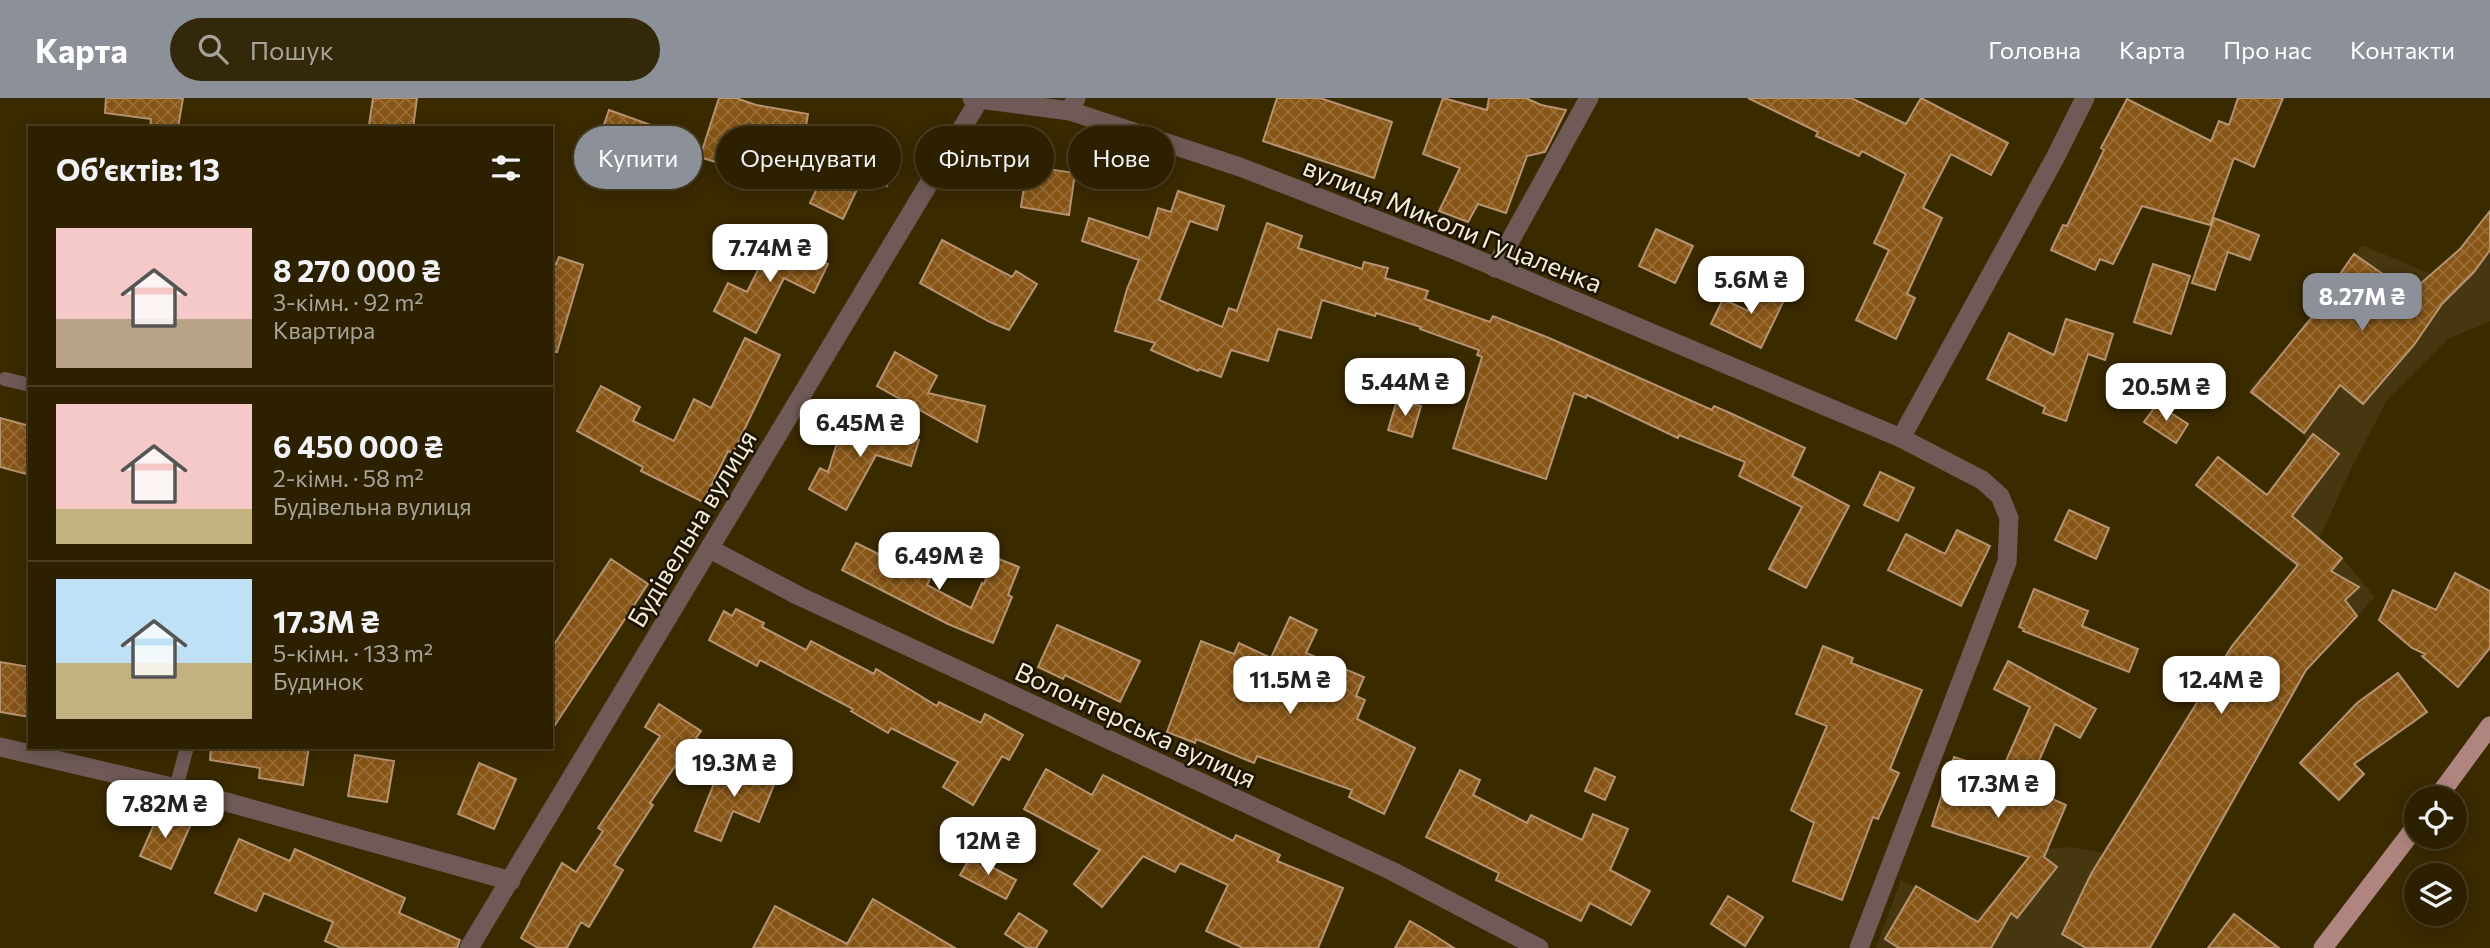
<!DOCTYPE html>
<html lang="uk">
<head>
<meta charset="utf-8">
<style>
	body { margin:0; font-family:Commissioner,sans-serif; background:#34280a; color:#f1f3f6; height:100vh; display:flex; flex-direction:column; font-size:26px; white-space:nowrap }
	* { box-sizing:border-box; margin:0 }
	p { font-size:23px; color:#a6a399 }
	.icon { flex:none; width:38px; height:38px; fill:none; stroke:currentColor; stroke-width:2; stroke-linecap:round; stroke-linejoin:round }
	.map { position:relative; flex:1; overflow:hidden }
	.panel { position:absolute; left:28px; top:28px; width:525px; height:623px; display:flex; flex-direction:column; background:#2c2000; border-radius:0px; box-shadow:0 4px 18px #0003,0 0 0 2px #483e22 }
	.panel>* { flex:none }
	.hud { position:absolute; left:574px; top:28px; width:665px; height:63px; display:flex; gap:14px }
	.tools { position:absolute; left:2404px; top:688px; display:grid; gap:14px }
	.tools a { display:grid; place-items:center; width:63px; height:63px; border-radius:50%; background:#2c2000; box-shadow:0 4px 18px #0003,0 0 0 2px #483e22; font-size:35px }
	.price { position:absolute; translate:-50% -60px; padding:0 16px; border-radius:14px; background:#fff; color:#222; font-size:23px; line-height:46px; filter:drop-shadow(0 2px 4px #0008) }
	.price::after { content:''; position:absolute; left:50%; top:42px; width:21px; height:16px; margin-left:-10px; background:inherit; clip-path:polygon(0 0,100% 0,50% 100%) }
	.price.active { background:#8c9099; color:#fff }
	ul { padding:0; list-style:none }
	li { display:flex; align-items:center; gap:21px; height:175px; padding:0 28px }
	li+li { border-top:2px solid #483e22 }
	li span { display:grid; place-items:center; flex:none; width:196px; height:140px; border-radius:0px; color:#555 }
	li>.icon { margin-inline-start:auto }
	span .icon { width:84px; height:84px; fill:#fffc; stroke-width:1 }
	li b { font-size:30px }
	h2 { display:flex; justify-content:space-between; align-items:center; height:84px; padding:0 28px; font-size:30px }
	.pill { padding:0 24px; border-radius:32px; background:#2c2000; box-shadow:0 4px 18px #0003,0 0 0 2px #483e22; font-size:24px; line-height:63px }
	.pill.active { background:#8c9099; color:#fff }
	header { display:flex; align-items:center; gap:42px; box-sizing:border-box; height:98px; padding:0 35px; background:#8c9099; color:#fff }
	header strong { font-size:33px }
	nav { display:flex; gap:38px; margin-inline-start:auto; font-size:24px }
	.search { width:490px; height:63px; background:#34280a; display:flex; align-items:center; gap:18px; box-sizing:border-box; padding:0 24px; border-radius:38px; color:#a6a399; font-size:26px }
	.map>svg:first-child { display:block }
	.built { fill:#473710 }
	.building { fill:url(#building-cross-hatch); stroke:#b69371; stroke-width:2 }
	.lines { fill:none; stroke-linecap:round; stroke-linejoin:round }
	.service { stroke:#6f5a57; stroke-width:14 }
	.minor { stroke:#6f5a57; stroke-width:19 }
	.tertiary { stroke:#6f5a57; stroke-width:19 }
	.primary { stroke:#b08580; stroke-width:19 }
	.labels { text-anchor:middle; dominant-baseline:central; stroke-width:5; stroke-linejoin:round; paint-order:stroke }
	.street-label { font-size:26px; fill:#f6ebd5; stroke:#1b1404 }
</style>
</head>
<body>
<header>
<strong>Карта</strong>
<div class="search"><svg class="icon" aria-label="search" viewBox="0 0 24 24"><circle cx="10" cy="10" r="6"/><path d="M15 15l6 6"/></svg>Пошук</div>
<nav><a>Головна</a><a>Карта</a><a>Про нас</a><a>Контакти</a></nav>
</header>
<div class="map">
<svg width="2490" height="850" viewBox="0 0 2490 850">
	<defs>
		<pattern id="building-cross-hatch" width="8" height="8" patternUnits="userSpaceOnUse" patternTransform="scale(1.75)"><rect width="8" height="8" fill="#875516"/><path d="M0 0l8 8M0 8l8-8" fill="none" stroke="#996e37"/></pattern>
	</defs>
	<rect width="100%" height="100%" fill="#3a2a00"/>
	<path class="built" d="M2490,132V223L2448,241L2387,302L2350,373L2319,441L2342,460L2375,499L2306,572L2150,850H1876L1901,782L1972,821L1995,802L2034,752L2069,749L2104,755L2232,548L2296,469L2245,427L2307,344L2304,335L2249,292L2259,279L2267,275L2315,215L2331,189L2362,147L2431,176L2460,151Z"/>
	<path class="building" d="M106,0H183L178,30H150L151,21L105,15Z
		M373,0H417L413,30L369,27Z
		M719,0H736L756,7L808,16L804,40L889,80L887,88L861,83L843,121L810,105L824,76L734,59L731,69L700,59Z
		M1277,0H1320L1392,24L1374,80L1263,43Z
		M1443,0L1487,12L1489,0H1526L1541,7L1566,12L1545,54L1527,58L1506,115L1478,106L1468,124L1439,113L1460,70L1423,56Z
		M1748,0H1851L1906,26L1921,0L2008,45L1991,77L1951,56L1923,110L1942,120L1907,196L1915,200L1896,241L1856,222L1889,152L1874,145L1906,76L1862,53L1859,58L1816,38L1818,34Z
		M2238,0H2283L2254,69L2234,60L2210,127L2142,108L2113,166L2100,161L2095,172L2051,152L2063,127L2067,128L2104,52L2101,50L2127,1L2211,43L2219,23L2229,27Z
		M609,12L651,27L633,79L591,64Z
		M1027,68L1075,75L1069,117L1021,109Z
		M1178,93L1224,108L1217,132L1190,123L1159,202L1222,229L1229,210L1237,213L1267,125L1302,138L1298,150L1362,171L1364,164L1388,170L1385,180L1428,193L1425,201L1490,224L1493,218L1549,240L1712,312L1714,308L1730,315L1805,350L1792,378L1849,408L1806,490L1769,471L1802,409L1739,378L1745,364L1679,337L1678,340L1587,297L1586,300L1574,295L1546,381L1453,350L1482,259L1477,257L1479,252L1420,231L1421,229L1376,215L1375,218L1322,202L1311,240L1278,231L1268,263L1231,252L1221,279L1199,271L1198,273L1151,252L1155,245L1115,233L1127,191L1139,162L1082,143L1089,120L1149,140L1158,110L1171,114Z
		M2490,113V152L2474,174L2442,206L2414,247L2363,306L2340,287L2304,335L2251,294L2334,192L2331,189L2354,156L2410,195L2460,151Z
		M2214,120L2259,137L2250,162L2228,154L2215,192L2192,185Z
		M1656,131L1693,148L1675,185L1639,168Z
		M774,140L828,166L814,195L784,180L756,235L714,213L728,185L747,194Z
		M942,142L1012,179L1016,173L1037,186L1009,232L990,224L920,185Z
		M559,159L583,167L557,254L551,253V165L556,166Z
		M2153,166L2190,178L2171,236L2134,224Z
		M1761,186L1786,198L1761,250L1711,226L1723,201L1748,213Z
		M2066,221L2113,236L2105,262L2088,256L2066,323L2043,315L2045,309L1987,281L2009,235L2054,257Z
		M745,240L780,257L733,355L728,353L703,404L641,373L643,369L577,333L601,288L640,309L633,323L674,343L694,301L711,310Z
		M895,254L937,278L928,295L985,308L977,344L877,288Z
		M1397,302L1421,308L1412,339L1388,332Z
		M2157,306L2188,326L2176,345L2144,324Z
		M845,319L919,342L911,368L876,357L846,412L809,391L820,370L828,374Z
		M0,320L30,328V377L0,369Z
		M2313,336L2339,356L2292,418L2342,460L2331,473L2359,489L2345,502L2357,518L2306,572L2150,850H2086L2062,836L2091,776L2232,548L2298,467L2196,387L2218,359L2267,397Z
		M1880,374L1914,390L1898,423L1864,407Z
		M2069,412L2109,430L2096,461L2055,442Z
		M1957,432L1990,448L1961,508L1888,472L1906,436L1945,456Z
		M856,445L930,481L927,487L971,510L982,485L984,486L994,459L1019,469L1008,497L1012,499L993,545L948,526L842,472Z
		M611,461L648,486L551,633V551Z
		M2455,475L2490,493V550L2458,589L2422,558L2425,556L2412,550L2379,522L2393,492L2436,512Z
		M2034,491L2088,513L2082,528L2138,551L2129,574L2023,533L2024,531L2019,529Z
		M736,511L764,525L762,529L806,552L811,543L874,576L876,571L937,608L939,604L981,625L985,616L1023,637L1009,662L1002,658L973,707L943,689L958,664L891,630L888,635L851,613L853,611L760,562L757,568L709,542L724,513L732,518Z
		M1290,519L1317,532L1306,555L1364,579L1356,598L1365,602L1357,621L1415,650L1384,716L1349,699L1352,692L1257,658L1254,665L1196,641L1195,645L1167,634L1201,543L1234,556L1239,545L1271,560Z
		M1057,527L1140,563L1120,604L1065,577L1063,581L1038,569Z
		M1823,548L1853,560L1851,565L1922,592L1890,671L1899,675L1878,721L1873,719L1842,802L1793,783L1814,725L1791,712L1827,628L1796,616Z
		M2008,563L2096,611L2080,640L2055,626L2027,690L2066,707L2044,759L2057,769L2017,820L2011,815L1991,850H1899L1885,841L1916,788L1978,824L2029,759L1932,728L1954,659L2001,674L2030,609L1994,591Z
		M0,564L30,569V619L0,614Z
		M2398,575L2427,614L2354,666L2364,676L2339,702L2300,665L2357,605Z
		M659,606L701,633L696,640L722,653L712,673L682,658L650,705L653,707L614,767L623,772L589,829L581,824L567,850H538L521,840L562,765L576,774L603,733L598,730L660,638L645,629Z
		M211,649H309L303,687L259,680L260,670L210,662Z
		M355,657L394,663L387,704L348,698Z
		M723,663L775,684L759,724L733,713L721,743L695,733Z
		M479,665L516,681L494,731L458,716Z
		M1595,670L1615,679L1605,702L1585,693Z
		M1046,671L1092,697L1103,677L1233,743L1236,737L1280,757L1277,763L1343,790L1318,850H1243L1206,833L1228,787L1180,765L1175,774L1143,758L1102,809L1074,786L1100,752L1024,711Z
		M1460,672L1480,682L1473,697L1527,725L1531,717L1582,742L1593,716L1628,731L1610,772L1650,793L1631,827L1590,805L1581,823L1496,782L1499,775L1426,739Z
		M160,713L191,726L171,771L140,758Z
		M239,741L290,763L295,751L405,800L399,815L460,842L457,850H341L325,843L333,824L264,795L256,813L215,795Z
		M971,758L1016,782L1006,801L960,777Z
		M1728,798L1763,819L1745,848L1711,826Z
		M873,801L955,850H753L775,808L847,846Z
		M1019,815L1047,833L1036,850H1027L1005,836Z
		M2234,816L2279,850H2208Z
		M1410,823L1429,834L1454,850H1395Z"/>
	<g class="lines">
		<path class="service" d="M5,281L30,287
			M176,690L187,649"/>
		<path class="minor" d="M1070,13L1076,0
			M1495,170L1589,0
			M1901,340L2055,60L2085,0
			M710,451L799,498L1392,773L1539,850
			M0,649L176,690L511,783"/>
		<path class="tertiary" d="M972,0L1070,13L1240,69L1457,153L1901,340L1982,382L2000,398L2009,420L2007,464L1859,850
			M469,850L979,2"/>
		<path class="primary" d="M2437,700L2490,628
			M2323,850L2417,727"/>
	</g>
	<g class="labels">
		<g class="street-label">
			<text transform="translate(1453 126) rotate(22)">вулиця Миколи Гуцаленка</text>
			<text transform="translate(691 430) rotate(-59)">Будівельна вулиця</text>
			<text transform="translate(1136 626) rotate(25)">Волонтерська вулиця</text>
		</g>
	</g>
</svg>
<div class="tools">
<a><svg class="icon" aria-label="locate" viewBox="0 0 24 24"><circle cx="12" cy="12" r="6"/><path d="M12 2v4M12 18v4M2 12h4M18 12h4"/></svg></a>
<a><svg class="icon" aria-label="layers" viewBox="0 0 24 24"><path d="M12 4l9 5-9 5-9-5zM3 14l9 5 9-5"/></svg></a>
</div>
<b class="price" style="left:770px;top:186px">7.74M ₴</b>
<b class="price" style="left:1751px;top:218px">5.6M ₴</b>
<b class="price active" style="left:2362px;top:235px">8.27M ₴</b>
<b class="price" style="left:1405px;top:320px">5.44M ₴</b>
<b class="price" style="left:2166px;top:325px">20.5M ₴</b>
<b class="price" style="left:860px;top:361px">6.45M ₴</b>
<b class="price" style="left:939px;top:494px">6.49M ₴</b>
<b class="price" style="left:1290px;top:618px">11.5M ₴</b>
<b class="price" style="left:2221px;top:618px">12.4M ₴</b>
<b class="price" style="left:734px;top:701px">19.3M ₴</b>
<b class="price" style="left:1998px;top:722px">17.3M ₴</b>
<b class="price" style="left:165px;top:742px">7.82M ₴</b>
<b class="price" style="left:988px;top:779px">12M ₴</b>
<div class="hud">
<a class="pill active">Купити</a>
<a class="pill">Орендувати</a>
<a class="pill">Фільтри</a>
<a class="pill">Нове</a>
</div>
<section class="panel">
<h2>Об’єктів: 13<svg class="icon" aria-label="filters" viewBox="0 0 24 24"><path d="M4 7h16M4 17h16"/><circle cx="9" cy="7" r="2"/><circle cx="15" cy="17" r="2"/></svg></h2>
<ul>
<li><span style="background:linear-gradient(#f6c9c9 65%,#b9a48a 0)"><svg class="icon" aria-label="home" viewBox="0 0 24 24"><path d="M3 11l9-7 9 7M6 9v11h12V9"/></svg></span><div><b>8 270 000 ₴</b><p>3-кімн. · 92 m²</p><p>Квартира</p></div></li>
<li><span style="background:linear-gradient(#f6c9c9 75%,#c2b280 0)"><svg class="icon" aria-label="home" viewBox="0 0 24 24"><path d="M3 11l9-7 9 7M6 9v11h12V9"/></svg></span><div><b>6 450 000 ₴</b><p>2-кімн. · 58 m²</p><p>Будівельна вулиця</p></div></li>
<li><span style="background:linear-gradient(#bfe0f5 60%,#c2b280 0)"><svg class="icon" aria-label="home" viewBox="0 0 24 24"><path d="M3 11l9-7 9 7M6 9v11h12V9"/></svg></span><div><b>17.3M ₴</b><p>5-кімн. · 133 m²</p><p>Будинок</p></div></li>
</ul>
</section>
</div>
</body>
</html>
